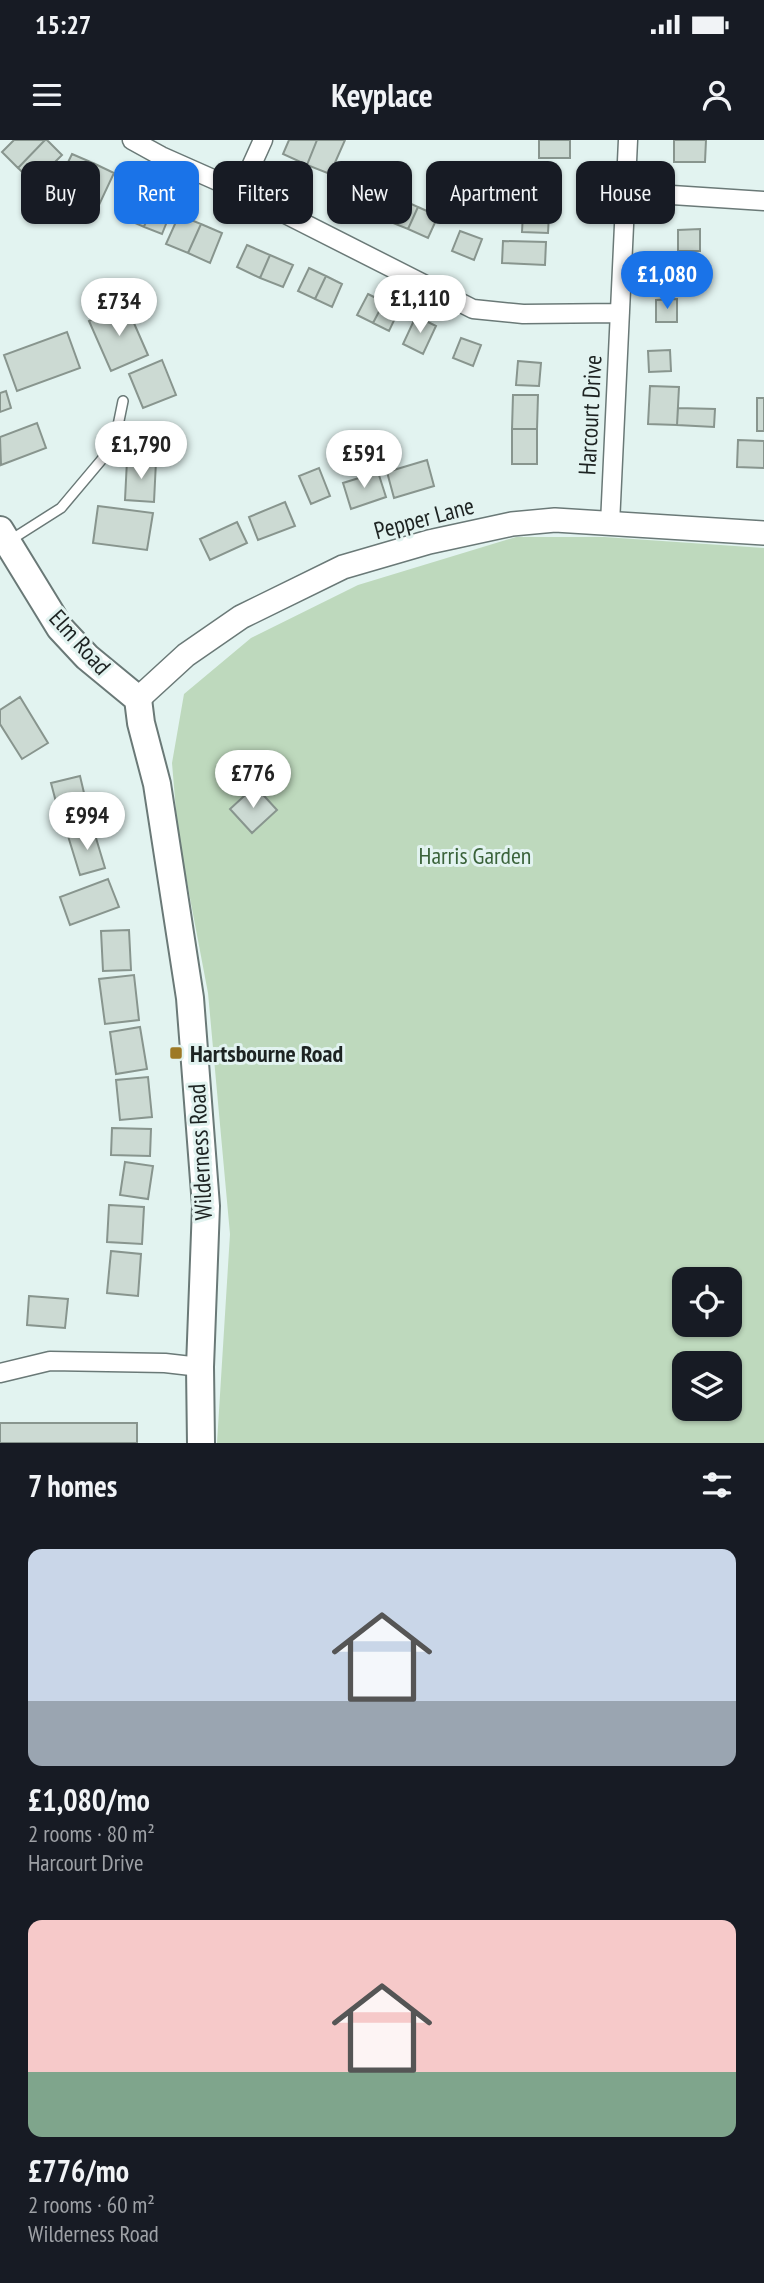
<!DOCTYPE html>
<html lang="en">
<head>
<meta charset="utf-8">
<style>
	body { margin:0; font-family:"PT Sans Narrow",sans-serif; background:#242831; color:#f1f3f6; height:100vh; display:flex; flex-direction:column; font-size:26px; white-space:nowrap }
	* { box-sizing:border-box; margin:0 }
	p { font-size:23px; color:#9ea1a6 }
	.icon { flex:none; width:38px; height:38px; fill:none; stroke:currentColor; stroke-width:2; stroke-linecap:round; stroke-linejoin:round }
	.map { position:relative; height:1303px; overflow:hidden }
	.side { display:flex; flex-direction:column; background:#171b24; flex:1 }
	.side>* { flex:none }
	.top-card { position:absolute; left:21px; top:21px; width:723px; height:63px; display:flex; gap:14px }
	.fabs { position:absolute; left:672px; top:1127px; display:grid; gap:14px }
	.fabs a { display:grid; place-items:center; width:70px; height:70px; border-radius:14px; background:#171b24; box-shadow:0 2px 5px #0004; font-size:35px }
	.price { position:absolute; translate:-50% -60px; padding:0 16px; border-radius:24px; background:#fff; color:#222; font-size:23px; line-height:46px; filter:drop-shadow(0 2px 4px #0008) }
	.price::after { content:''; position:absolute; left:50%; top:42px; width:21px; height:16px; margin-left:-10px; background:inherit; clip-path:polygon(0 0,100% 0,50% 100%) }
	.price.selected { background:#1a73e8; color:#fff }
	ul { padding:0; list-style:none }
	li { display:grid; align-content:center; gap:14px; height:371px; padding:0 28px }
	li span { display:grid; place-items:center; height:217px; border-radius:14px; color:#555 }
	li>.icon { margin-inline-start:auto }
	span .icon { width:126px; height:126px; fill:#fffc; stroke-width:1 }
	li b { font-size:30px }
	h2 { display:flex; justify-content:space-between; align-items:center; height:84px; padding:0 28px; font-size:30px }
	.tag { padding:0 24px; border-radius:14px; background:#171b24; box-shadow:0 2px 5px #0004; font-size:24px; line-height:63px }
	.tag.selected { background:#1a73e8; color:#fff }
	.status { display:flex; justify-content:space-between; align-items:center; height:49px; padding:0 35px; background:#171b24; direction:ltr }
	.status svg { height:19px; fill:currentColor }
	header { display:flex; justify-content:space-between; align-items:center; height:91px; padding:0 28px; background:#171b24; font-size:32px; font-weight:700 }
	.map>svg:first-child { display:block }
	.green { fill:#bed9bd; fill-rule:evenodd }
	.building { fill:#ccdad3; stroke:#88958e; stroke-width:2 }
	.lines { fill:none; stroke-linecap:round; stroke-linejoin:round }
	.service-casing { stroke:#6a7977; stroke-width:12 }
	.minor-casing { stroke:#6a7977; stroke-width:21 }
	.tertiary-casing { stroke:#6a7977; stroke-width:26 }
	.secondary-casing { stroke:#6a7977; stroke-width:30 }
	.service { stroke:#fff; stroke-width:9 }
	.minor { stroke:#fff; stroke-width:18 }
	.tertiary { stroke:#fff; stroke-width:23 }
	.secondary { stroke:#fff; stroke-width:26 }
	.poi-dot { fill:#9d7925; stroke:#e2f3f0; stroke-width:2.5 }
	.labels { text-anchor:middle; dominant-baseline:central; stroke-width:6; stroke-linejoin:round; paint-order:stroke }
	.street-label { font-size:24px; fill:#1d2322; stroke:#e2f3f0 }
	.park-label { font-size:24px; fill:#3a633a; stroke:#e2f3f0 }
	.poi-label { font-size:24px; font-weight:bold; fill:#1d2322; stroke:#e2f3f0; text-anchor:start }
</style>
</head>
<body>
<div class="status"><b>15:27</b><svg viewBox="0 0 49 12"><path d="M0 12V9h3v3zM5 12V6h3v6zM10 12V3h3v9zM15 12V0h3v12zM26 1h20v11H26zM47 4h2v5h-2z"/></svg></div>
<header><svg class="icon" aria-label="menu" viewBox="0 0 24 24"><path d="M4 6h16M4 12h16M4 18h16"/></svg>Keyplace<svg class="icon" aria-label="person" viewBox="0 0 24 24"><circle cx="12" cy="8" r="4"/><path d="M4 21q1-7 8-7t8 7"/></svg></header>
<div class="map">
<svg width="764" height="1303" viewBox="0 0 764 1303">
	<rect width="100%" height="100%" fill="#e2f3f0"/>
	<path class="green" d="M516,397H604L764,408V1303H217L230,1094L208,853L178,695L172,623L184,554L251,498L358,445ZM684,1139H730V1185H684ZM684,1223H730V1269H684Z"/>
	<path class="building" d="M14,0H45L18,28L2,12Z
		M45,0H47L62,15L34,43L18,28Z
		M289,0H317L307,25L283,14Z
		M317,0H345L330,34L307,25Z
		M539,0H570V18H539Z
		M674,0H706L705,22H674Z
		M72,14L93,23L78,55L57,45Z
		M93,23L114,33L99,65L78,55Z
		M527,25L550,26L548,46L526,45Z
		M343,32L361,39L353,60L335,52Z
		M361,39L380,47L372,68L353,60Z
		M136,54L154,61L144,87L126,79Z
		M398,58L418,67L408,89L388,81Z
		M154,61L172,69L162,94L144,87Z
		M418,67L438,76L428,98L408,89Z
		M523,73L549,74L548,93L522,92Z
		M179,75L201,84L188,113L166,104Z
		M201,84L222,93L210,123L188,113Z
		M700,89V111H678V90Z
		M460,91L482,99L474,120L452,111Z
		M503,101L546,102L545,125L502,123Z
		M247,105L270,115L260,138L237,127Z
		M270,115L293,125L283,147L260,138Z
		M678,119V143H657V120Z
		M309,128L326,136L315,159L298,151Z
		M326,136L342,144L332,167L315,159Z
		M368,154L384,162L373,183L357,175Z
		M677,159V182H656V160Z
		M384,162L399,170L389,191L373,183Z
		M126,165L148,215L111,231L89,181Z
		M416,176L436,186L423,214L403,204Z
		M67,192L80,228L17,251L4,215Z
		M461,198L481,205L473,226L453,218Z
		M670,210L671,231L649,232L648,211Z
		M162,220L176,255L143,268L129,234Z
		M518,221L541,223L539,246L516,245Z
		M650,246L679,247L677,285L648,284Z
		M6,251L11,268L0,272V253Z
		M513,255H538L537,289H512Z
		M757,258H764V291H757Z
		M678,268L715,269L714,287L677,285Z
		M37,283L46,308L1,325L0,297Z
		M512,289H537V324H512Z
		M738,300L764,301V328L737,327Z
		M127,320L156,321L154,362L125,360Z
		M427,320L434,346L394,358L387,332Z
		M319,328L330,356L311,364L299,336Z
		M378,332L386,357L351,369L343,343Z
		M285,362L295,386L258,400L249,377Z
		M98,366L153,373L147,410L93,403Z
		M237,382L247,403L210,420L200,399Z
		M20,557L48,603L22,619L0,584V570Z
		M80,636L89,674L61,681L51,643Z
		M255,646L277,670L252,693L230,669Z
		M93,688L105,728L80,735L68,696Z
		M108,739L119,767L70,785L60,757Z
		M129,790L131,830L103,831L101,791Z
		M134,835L139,880L105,884L99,839Z
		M140,887L147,929L116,934L110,892Z
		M148,937L152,977L120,980L116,940Z
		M112,988L151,989L150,1016L111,1015Z
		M125,1022L153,1026L148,1059L120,1055Z
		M109,1065L144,1067L142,1104L107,1102Z
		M111,1111L141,1114L138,1156L107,1153Z
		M29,1156L68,1159L65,1188L27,1185Z
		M0,1283H137V1303H0Z"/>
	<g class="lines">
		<g class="service-casing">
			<path id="service" d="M9,401L61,368L114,305L123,261"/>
		</g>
		<g class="minor-casing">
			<path id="minor" d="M132,0L161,16L240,51L473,169L523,174L620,173
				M240,51L263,0
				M626,52L764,61
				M610,384L628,0
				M0,1233L50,1221L165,1223L200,1227"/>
		</g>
		<g class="tertiary-casing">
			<path id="tertiary" d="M138,559L186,515L241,477L343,427L429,402L512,384L555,380L764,393"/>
		</g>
		<g class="secondary-casing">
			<path id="secondary" d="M0,390L60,488L87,517L138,559L141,583L157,644L190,858L206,1066L200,1227L201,1303"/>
		</g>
		<use href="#service" class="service"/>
		<use href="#minor" class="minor"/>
		<use href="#tertiary" class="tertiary"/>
		<use href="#secondary" class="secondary"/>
	</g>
	<rect class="poi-dot" x="169" y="906" width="14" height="14" rx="3.5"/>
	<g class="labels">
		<g class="street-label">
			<text transform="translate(590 275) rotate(-87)">Harcourt Drive</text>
			<text transform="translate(424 378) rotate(-15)">Pepper Lane</text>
			<text transform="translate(80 502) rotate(48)">Elm Road</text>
			<text transform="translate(200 1012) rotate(-93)">Wilderness Road</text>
		</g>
		<g class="park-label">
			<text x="475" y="715">Harris Garden</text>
		</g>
		<g class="poi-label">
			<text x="190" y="913">Hartsbourne Road</text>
		</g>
	</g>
</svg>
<div class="fabs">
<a><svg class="icon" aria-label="locate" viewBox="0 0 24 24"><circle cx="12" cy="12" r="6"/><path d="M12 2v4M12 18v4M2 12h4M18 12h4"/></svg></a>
<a><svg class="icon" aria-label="layers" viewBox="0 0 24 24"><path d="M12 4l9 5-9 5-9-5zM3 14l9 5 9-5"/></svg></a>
</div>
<b class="price selected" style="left:667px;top:171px">£1,080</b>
<b class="price" style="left:420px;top:195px">£1,110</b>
<b class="price" style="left:119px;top:198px">£734</b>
<b class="price" style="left:141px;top:341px">£1,790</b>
<b class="price" style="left:364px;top:350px">£591</b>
<b class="price" style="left:253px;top:670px">£776</b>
<b class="price" style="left:87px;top:712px">£994</b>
<div class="top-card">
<a class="tag">Buy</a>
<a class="tag selected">Rent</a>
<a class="tag">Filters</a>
<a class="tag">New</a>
<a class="tag">Apartment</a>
<a class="tag">House</a>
</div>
</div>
<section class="side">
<h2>7 homes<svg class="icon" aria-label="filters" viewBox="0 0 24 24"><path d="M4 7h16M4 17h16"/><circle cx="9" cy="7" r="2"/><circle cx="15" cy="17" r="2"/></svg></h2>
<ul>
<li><span style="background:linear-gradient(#c9d6e8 70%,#9aa5b1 0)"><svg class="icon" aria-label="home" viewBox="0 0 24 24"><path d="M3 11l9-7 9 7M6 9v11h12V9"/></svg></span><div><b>£1,080/mo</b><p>2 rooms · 80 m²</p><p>Harcourt Drive</p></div></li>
<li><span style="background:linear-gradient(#f6c9c9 70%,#7fa58c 0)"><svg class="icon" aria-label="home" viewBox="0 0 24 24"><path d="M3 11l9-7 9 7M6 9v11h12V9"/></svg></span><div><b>£776/mo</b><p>2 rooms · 60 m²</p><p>Wilderness Road</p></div></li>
</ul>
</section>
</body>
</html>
